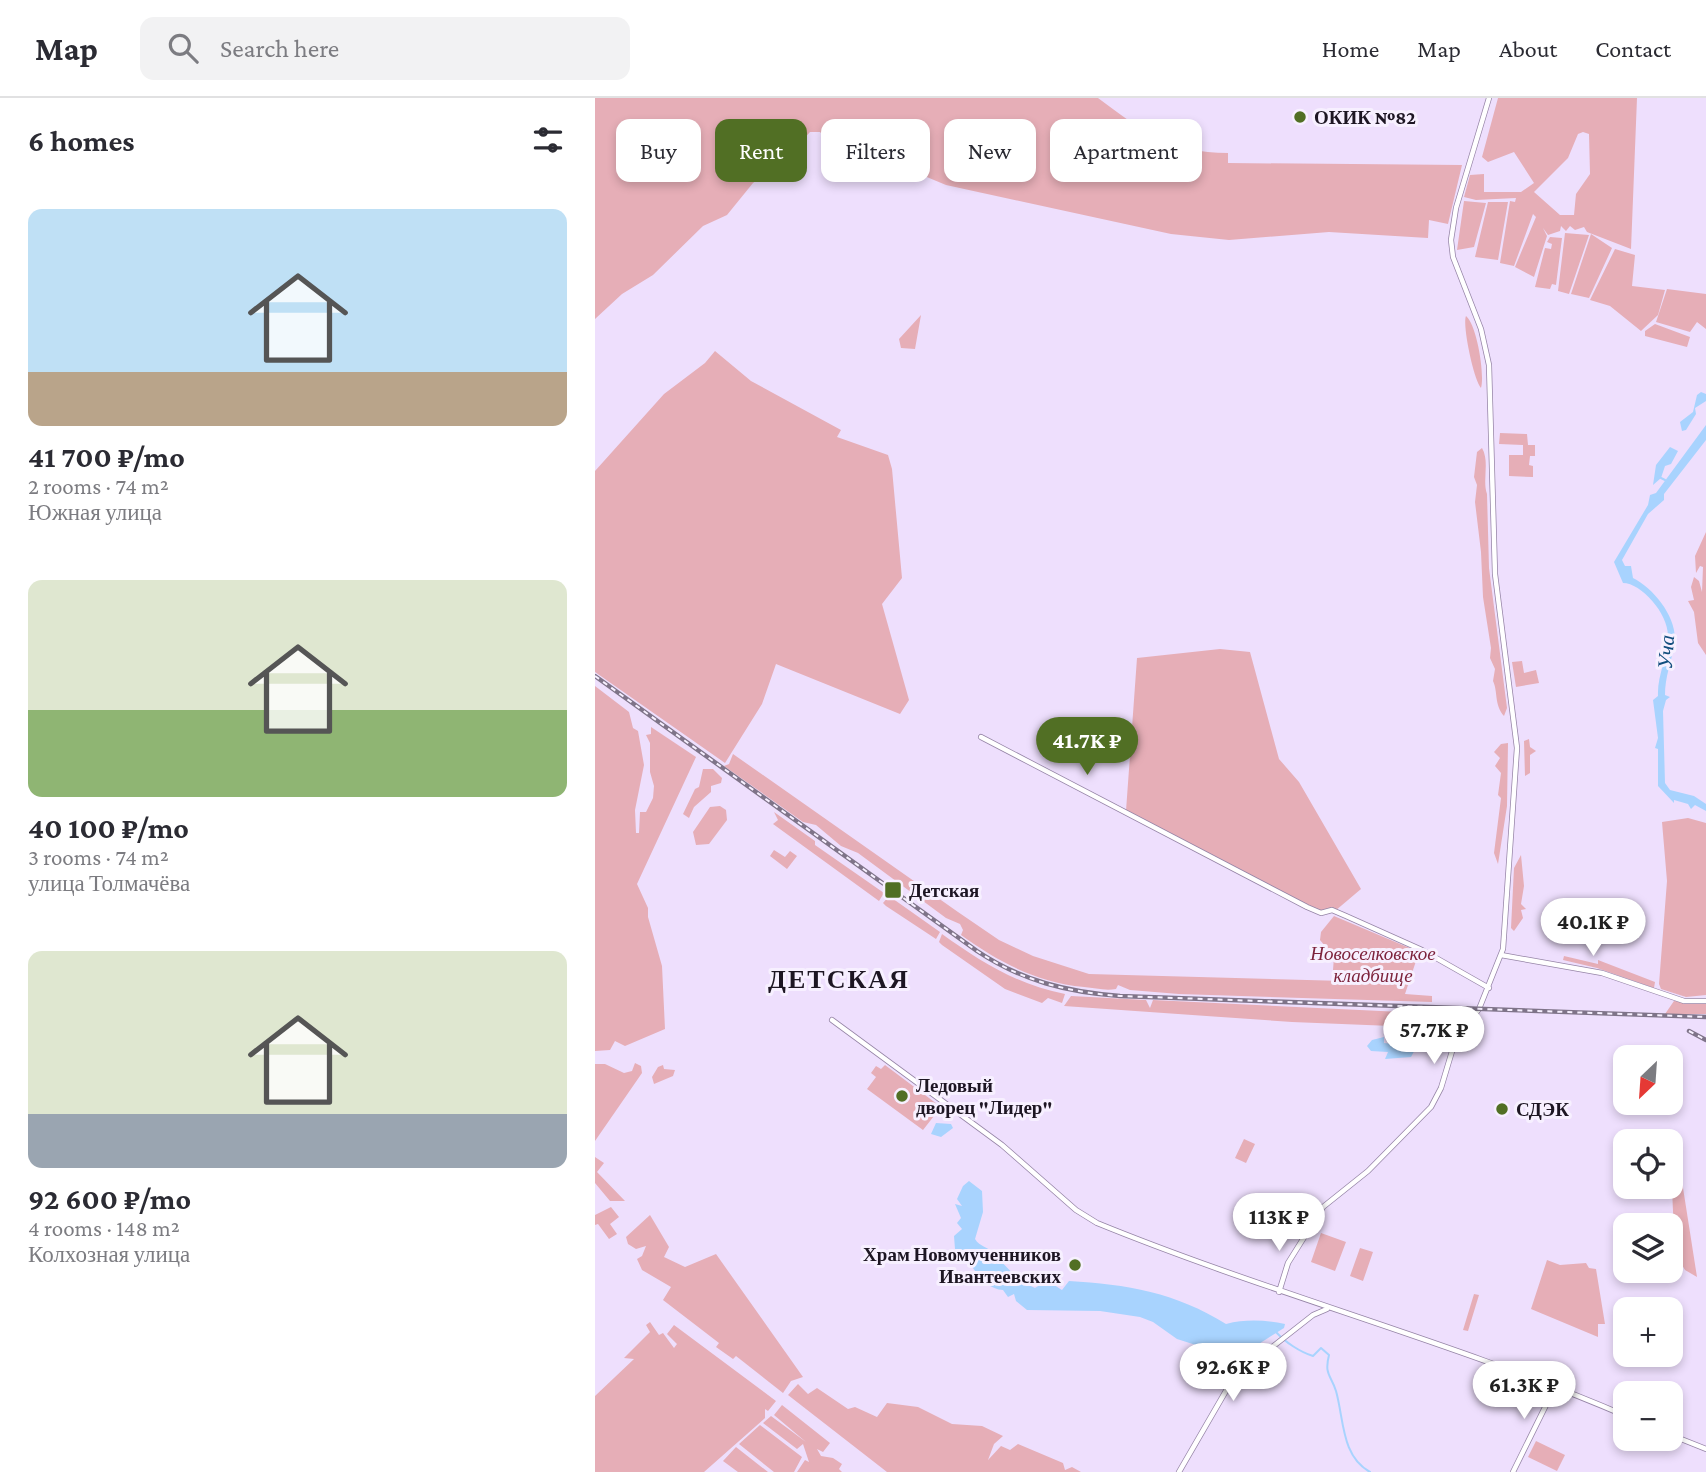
<!DOCTYPE html>
<html lang="en">
<head>
<meta charset="utf-8">
<style>
	body { margin:0; font-family:"Crimson Pro",serif; background:#f2f2f3; color:#2b2b33; height:100vh; display:flex; flex-direction:column; font-size:26px; white-space:nowrap }
	* { box-sizing:border-box; margin:0 }
	p { font-size:23px; color:#7c7c81 }
	.icon { flex:none; width:38px; height:38px; fill:none; stroke:currentColor; stroke-width:2; stroke-linecap:round; stroke-linejoin:round }
	.map { position:relative; flex:1; overflow:hidden }
	.drawer { display:flex; flex-direction:column; background:#fff; width:595px }
	.drawer>* { flex:none }
	.guide { position:absolute; left:21px; top:21px; width:665px; height:63px; display:flex; gap:14px }
	.needle { width:46px; rotate:205deg }
	.tools { position:absolute; left:1018px; top:947px; display:grid; gap:14px }
	.tools a { display:grid; place-items:center; width:70px; height:70px; border-radius:14px; background:#fff; box-shadow:0 4px 10px #0003; font-size:35px }
	.price { position:absolute; translate:-50% -60px; padding:0 16px; border-radius:24px; background:#fff; color:#222; font-size:23px; line-height:46px; filter:drop-shadow(0 2px 4px #0008) }
	.price::after { content:''; position:absolute; left:50%; top:42px; width:21px; height:16px; margin-left:-10px; background:inherit; clip-path:polygon(0 0,100% 0,50% 100%) }
	.price.selected { background:#516f24; color:#fff }
	ul { padding:0; list-style:none }
	li { display:grid; align-content:center; gap:14px; height:371px; padding:0 28px }
	li span { display:grid; place-items:center; height:217px; border-radius:14px; color:#555 }
	li>.icon { margin-inline-start:auto }
	span .icon { width:126px; height:126px; fill:#fffc; stroke-width:1 }
	li b { font-size:30px }
	h2 { display:flex; justify-content:space-between; align-items:center; height:84px; padding:0 28px; font-size:30px }
	.pill { padding:0 24px; border-radius:14px; background:#fff; box-shadow:0 4px 10px #0003; font-size:24px; line-height:63px }
	.pill.selected { background:#516f24; color:#fff }
	header { display:flex; align-items:center; gap:42px; box-sizing:border-box; height:98px; padding:0 35px; background:#fff; border-bottom:2px solid #e1e1e2 }
	header strong { font-size:33px }
	nav { display:flex; gap:38px; margin-inline-start:auto; font-size:24px }
	.search { width:490px; height:63px; background:#f2f2f3; display:flex; align-items:center; gap:18px; box-sizing:border-box; padding:0 24px; border-radius:14px; color:#7c7c81; font-size:26px }
	main { display:flex; flex:1; min-height:0 }
	.map>svg:first-child { display:block }
	.green { fill:#e6aeb7; fill-rule:evenodd }
	.water { fill:#a8d3fe }
	.lines { fill:none; stroke-linecap:round; stroke-linejoin:round }
	.stream { stroke:#a8d3fe; stroke-width:2 }
	.secondary-casing { stroke:#9685a7; stroke-width:6 }
	.secondary { stroke:#fff; stroke-width:4.5 }
	.rail-casing { stroke:#7f7489; stroke-width:4.5 }
	.rail { stroke:#f7f0ff; stroke-width:2; stroke-dasharray:5; stroke-linecap:butt }
	.poi-dot { fill:#516f24; stroke:#f7f0ff; stroke-width:2.5 }
	.labels { text-anchor:middle; dominant-baseline:central; stroke-width:6; stroke-linejoin:round; paint-order:stroke }
	.poi-label { font-size:19px; font-weight:bold; fill:#1d1623; stroke:#f7f0ff; text-anchor:start }
	.park-label { font-size:19px; font-style:italic; fill:#7d233c; stroke:#f7f0ff }
	.water-label { font-size:21px; font-style:italic; fill:#124e7e; stroke:#f7f0ff }
	.district-label { font-size:26px; font-weight:bold; letter-spacing:2px; fill:#1d1623; stroke:#f7f0ff }
</style>
</head>
<body>
<header>
<strong>Map</strong>
<div class="search"><svg class="icon" aria-label="search" viewBox="0 0 24 24"><circle cx="10" cy="10" r="6"/><path d="M15 15l6 6"/></svg>Search here</div>
<nav><a>Home</a><a>Map</a><a>About</a><a>Contact</a></nav>
</header>
<main>
<section class="drawer">
<h2>6 homes<svg class="icon" aria-label="filters" viewBox="0 0 24 24"><path d="M4 7h16M4 17h16"/><circle cx="9" cy="7" r="2"/><circle cx="15" cy="17" r="2"/></svg></h2>
<ul>
<li><span style="background:linear-gradient(#bfe0f5 75%,#b9a48a 0)"><svg class="icon" aria-label="home" viewBox="0 0 24 24"><path d="M3 11l9-7 9 7M6 9v11h12V9"/></svg></span><div><b>41 700 ₽/mo</b><p>2 rooms · 74 m²</p><p>Южная улица</p></div></li>
<li><span style="background:linear-gradient(#dfe7d0 60%,#8fb573 0)"><svg class="icon" aria-label="home" viewBox="0 0 24 24"><path d="M3 11l9-7 9 7M6 9v11h12V9"/></svg></span><div><b>40 100 ₽/mo</b><p>3 rooms · 74 m²</p><p>улица Толмачёва</p></div></li>
<li><span style="background:linear-gradient(#dfe7d0 75%,#9aa5b1 0)"><svg class="icon" aria-label="home" viewBox="0 0 24 24"><path d="M3 11l9-7 9 7M6 9v11h12V9"/></svg></span><div><b>92 600 ₽/mo</b><p>4 rooms · 148 m²</p><p>Колхозная улица</p></div></li>
</ul>
</section>
<div class="map">
<svg width="1111" height="1374" viewBox="0 0 1111 1374">
	<rect width="100%" height="100%" fill="#eedffd"/>
	<path class="green" d="M0,0H503C547,33 576,55 633,55V65L867,67L853,126L834,122L833,140L734,134L634,142L576,136L351,87L250,45L246,49L235,45L225,34H215L196,55L158,85L132,117L108,128L58,177L27,196L0,221Z
		M903,0H1042L1036,151L992,134L989,129L980,132L975,128L971,133L966,128L965,133L953,137L948,130L952,138L939,179L920,169L941,119L938,116L919,168L905,165L915,103L920,104L921,100L881,102L869,99L875,77L889,76V94H926L939,85L919,54L893,64L887,59ZM988,34L994,36L995,76L981,96L979,117H965L939,94L973,60L983,36Z
		M869,103L891,105L879,149L862,152Z
		M893,104H913L903,162L880,159Z
		M970,135L994,137L974,196L963,193Z
		M996,136L1017,150L994,200L976,196Z
		M955,139L967,140L961,187L957,186L955,191L940,189L950,150L956,151L957,146L952,144Z
		M1020,151L1040,157L1037,188L1070,192L1063,217L1046,233L1015,208L995,202Z
		M1072,191L1111,196V231L1102,224L1095,234L1061,224Z
		M326,217L320,251L306,250L304,241Z
		M871,218C882,227 890,277 886,290C879,283 867,227 871,218Z
		M1060,226L1095,239L1092,249L1050,238V233Z
		M120,253L156,283L246,332L242,339L293,357L297,371L307,480L287,506L314,602L305,616L181,566L167,606L130,665L0,574V373L69,296L110,265Z
		M905,335L932,336L933,347H940V358H935L934,367L938,368V379L914,378V357H928V347L904,346Z
		M887,350C895,364 887,382 892,396L894,470L912,610L909,618C899,607 903,593 898,583L900,571L895,560L896,550L888,499L886,454L880,404L882,387L879,379L882,354Z
		M1111,434V557L1103,545L1099,514L1093,503L1099,502L1096,489L1099,479L1104,483L1107,494L1108,469L1105,468L1101,475L1100,458Z
		M625,551L655,554L684,661L704,684L766,791L740,813L731,815L699,802L531,713L542,560Z
		M927,563L929,575L941,572L944,585L921,589L917,564Z
		M0,588L34,614L38,630L43,633L49,667L40,712L41,735H44L45,714H51L58,700L59,688L55,674V645L51,637L56,636V629L101,659L42,786L53,810V819L67,868L70,931L30,948L20,943L15,952L0,953Z
		M934,641L935,649L941,653L935,657V675L930,678L929,643Z
		M913,645L912,708L903,766L899,755L906,700L903,697L906,675L900,668L905,660L899,654L906,646Z
		M138,656L363,814L404,842L438,858L494,876L749,883L750,874L738,872L739,859L725,842L726,834L739,818L824,854L810,896L837,898V904L584,896L535,892L523,887L521,891C510,893 500,890 489,889C440,884 404,864 366,837L368,832L365,826L351,820L263,755L246,748L221,727L208,724L129,668L134,666Z
		M108,671H118L127,680L126,685L116,688V694L99,709L94,720L88,716L100,691L104,689Z
		M125,708L131,712L132,722L114,746L101,747L98,734L115,709Z
		M179,714L220,743V747L289,795L284,803L178,726L183,722Z
		M1093,720L1111,725V897L1091,899L1066,891L1064,886L1072,783L1067,724Z
		M179,752L190,759L195,753L202,758L192,771L175,758Z
		M926,757L929,788L926,806L931,811L926,812L928,820L919,833L916,830L919,770Z
		M294,798L345,834L341,841L291,808L288,805Z
		M347,836C386,864 423,887 470,896L467,905L453,900L447,905L410,891L347,847L344,844Z
		M969,858L1003,866V862L1060,884L1059,890L1002,870L968,862Z
		M476,898L551,902L555,910L558,902L849,916L857,921L856,926L846,930L697,924L469,908Z
		M1079,903L1111,905V916H1070Z
		M40,965L46,968L47,975L0,1043V966H10L29,975L37,973Z
		M68,967L69,971L80,972L78,978L59,986L57,979L63,969Z
		M290,967L346,1009L328,1032L272,991L281,979L276,975L281,968L286,971Z
		M649,1041L660,1046L651,1065L640,1060Z
		M1083,1058L1102,1179L1090,1172L1084,1162L1079,1136L1076,1068Z
		M0,1059L9,1065L2,1074L30,1103H15L0,1085Z
		M16,1109L24,1119L15,1126L22,1136L14,1141L3,1126L0,1127V1117Z
		M55,1117L74,1149L69,1159L90,1169L121,1156L208,1279L196,1283L188,1295L141,1258L138,1261L121,1249L124,1245L68,1202L76,1189L47,1172L42,1161L47,1158L51,1148L41,1151L33,1146L31,1139Z
		M726,1135L751,1144L740,1173L716,1164Z
		M765,1150L778,1154L768,1183L755,1178Z
		M952,1162L965,1167L991,1165L994,1170L1001,1171L1010,1226H1003V1239L936,1211Z
		M879,1196L884,1197L873,1233L868,1232Z
		M55,1224L64,1237L68,1235L79,1250L82,1246L72,1236L79,1227L181,1303L173,1313L170,1311V1320L109,1374H0V1298L39,1261L29,1260L55,1234L51,1227Z
		M203,1286L213,1296L222,1290L253,1311L260,1309L282,1319L292,1305L323,1309L357,1326L387,1328L408,1338L399,1346L393,1362L406,1348L415,1352L423,1346L468,1365L470,1372L477,1369L486,1374H292L193,1297Z
		M187,1307L235,1345L228,1354L222,1351L226,1358L238,1360L247,1366L244,1371L247,1374H202L210,1362L214,1364L208,1346L202,1351L168,1325L176,1318L211,1344L179,1317Z
		M165,1327L207,1359L199,1374H179L144,1346Z
		M941,1343L970,1357L962,1373L933,1359Z
		M141,1349L173,1374H143L128,1363Z"/>
	<path class="water" d="M1106,294L1111,296V303L1100,310L1101,316L1091,332L1087,333L1085,324L1098,314L1102,297Z
		M1111,327V342L1069,396V402L1053,416L1027,462L1030,468H1036L1038,480C1060,491 1085,523 1079,548C1076,565 1070,579 1070,597L1075,599L1071,602L1068,613L1070,685L1075,692L1099,698L1111,706V713L1100,707L1096,711L1093,706L1079,702V705L1063,688V651L1060,650L1063,640L1058,602L1063,598C1062,577 1073,559 1073,538C1073,515 1046,485 1028,485L1019,464L1053,407L1055,397L1061,395Z
		M1075,349L1083,353L1076,366L1070,368L1066,380L1058,387L1061,367Z
		M815,938L823,946L816,959L790,961L793,954L776,953L772,948L777,942L789,939V945L799,946Z
		M341,1025L356,1026L358,1030L346,1039L336,1036Z
		M374,1083L387,1093L388,1114L380,1141C385,1149 393,1149 399,1155C410,1168 423,1183 440,1190C452,1182 455,1184 467,1192L474,1183C531,1186 582,1195 631,1226C651,1221 670,1222 690,1226L689,1230L659,1249L626,1255L582,1241L558,1224L545,1219L505,1213L432,1212L421,1203L419,1196L413,1199L408,1192C388,1191 376,1167 366,1151H360L359,1138L367,1131L362,1125L366,1120L360,1106L367,1108L362,1101L368,1088Z"/>
	<g class="lines">
		<path class="stream" d="M1066,380L1070,382
			M681,1234C690,1244 705,1254 718,1258L726,1250L734,1257C729,1277 736,1277 741,1293C749,1321 746,1358 775,1374"/>
		<g class="secondary-casing">
			<path id="secondary" d="M386,639L712,809L726,815L737,812L751,818L827,852L894,890
				M906,857L1007,875L1089,903H1111
				M237,922L407,1047L481,1112L502,1125C676,1196 859,1244 1031,1318
				M684,1194L693,1165L728,1109L773,1073L836,1009L846,990L861,940L884,911L908,851L922,650L900,476L894,267L886,231L858,159L856,142L861,110L894,0
				M1076,1337L1111,1351
				M584,1374L639,1279L718,1217L732,1211
				M918,1374L960,1289"/>
		</g>
		<use href="#secondary" class="secondary"/>
		<g class="rail-casing">
			<path id="rail" d="M0,578L382,853C427,883 472,894 525,898L1111,919
				M1094,933L1111,942"/>
		</g>
		<use href="#rail" class="rail"/>
	</g>
	<g class="poi-dot">
		<circle cx="705" cy="19" r="7"/>
		<rect x="289" y="783" width="18" height="18" rx="3.5"/>
		<circle cx="307" cy="998" r="7"/>
		<circle cx="907" cy="1011" r="7"/>
		<circle cx="480" cy="1167" r="7"/>
	</g>
	<g class="labels">
		<g class="poi-label">
			<text x="719" y="19">ОКИК №82</text>
			<text x="314" y="792">Детская</text>
			<text x="321" y="987">Ледовый<tspan x="321" dy="22">дворец "Лидер"</tspan></text>
			<text x="921" y="1011">СДЭК</text>
			<text x="466" y="1156" text-anchor="end">Храм Новомученников<tspan x="466" dy="22">Ивантеевских</tspan></text>
		</g>
		<g class="park-label">
			<text x="778" y="855">Новоселковское<tspan x="778" dy="22">кладбище</tspan></text>
		</g>
		<g class="water-label">
			<text transform="translate(1071 554) rotate(-86)">Уча</text>
		</g>
		<g class="district-label">
			<text x="244" y="881">ДЕТСКАЯ</text>
		</g>
	</g>
</svg>
<div class="tools">
<a><svg class="needle" viewBox="-14 -14 28 28"><path d="M0-13l5 13h-10z" fill="#e53935"/><path d="M0 13l5-13h-10z" fill="#7c7c81"/></svg></a>
<a><svg class="icon" aria-label="locate" viewBox="0 0 24 24"><circle cx="12" cy="12" r="6"/><path d="M12 2v4M12 18v4M2 12h4M18 12h4"/></svg></a>
<a><svg class="icon" aria-label="layers" viewBox="0 0 24 24"><path d="M12 4l9 5-9 5-9-5zM3 14l9 5 9-5"/></svg></a>
<a>+</a>
<a>−</a>
</div>
<b class="price selected" style="left:492px;top:679px">41.7K ₽</b>
<b class="price" style="left:998px;top:860px">40.1K ₽</b>
<b class="price" style="left:839px;top:968px">57.7K ₽</b>
<b class="price" style="left:684px;top:1155px">113K ₽</b>
<b class="price" style="left:638px;top:1305px">92.6K ₽</b>
<b class="price" style="left:929px;top:1323px">61.3K ₽</b>
<div class="guide">
<a class="pill">Buy</a>
<a class="pill selected">Rent</a>
<a class="pill">Filters</a>
<a class="pill">New</a>
<a class="pill">Apartment</a>
</div>
</div>
</main>
</body>
</html>
